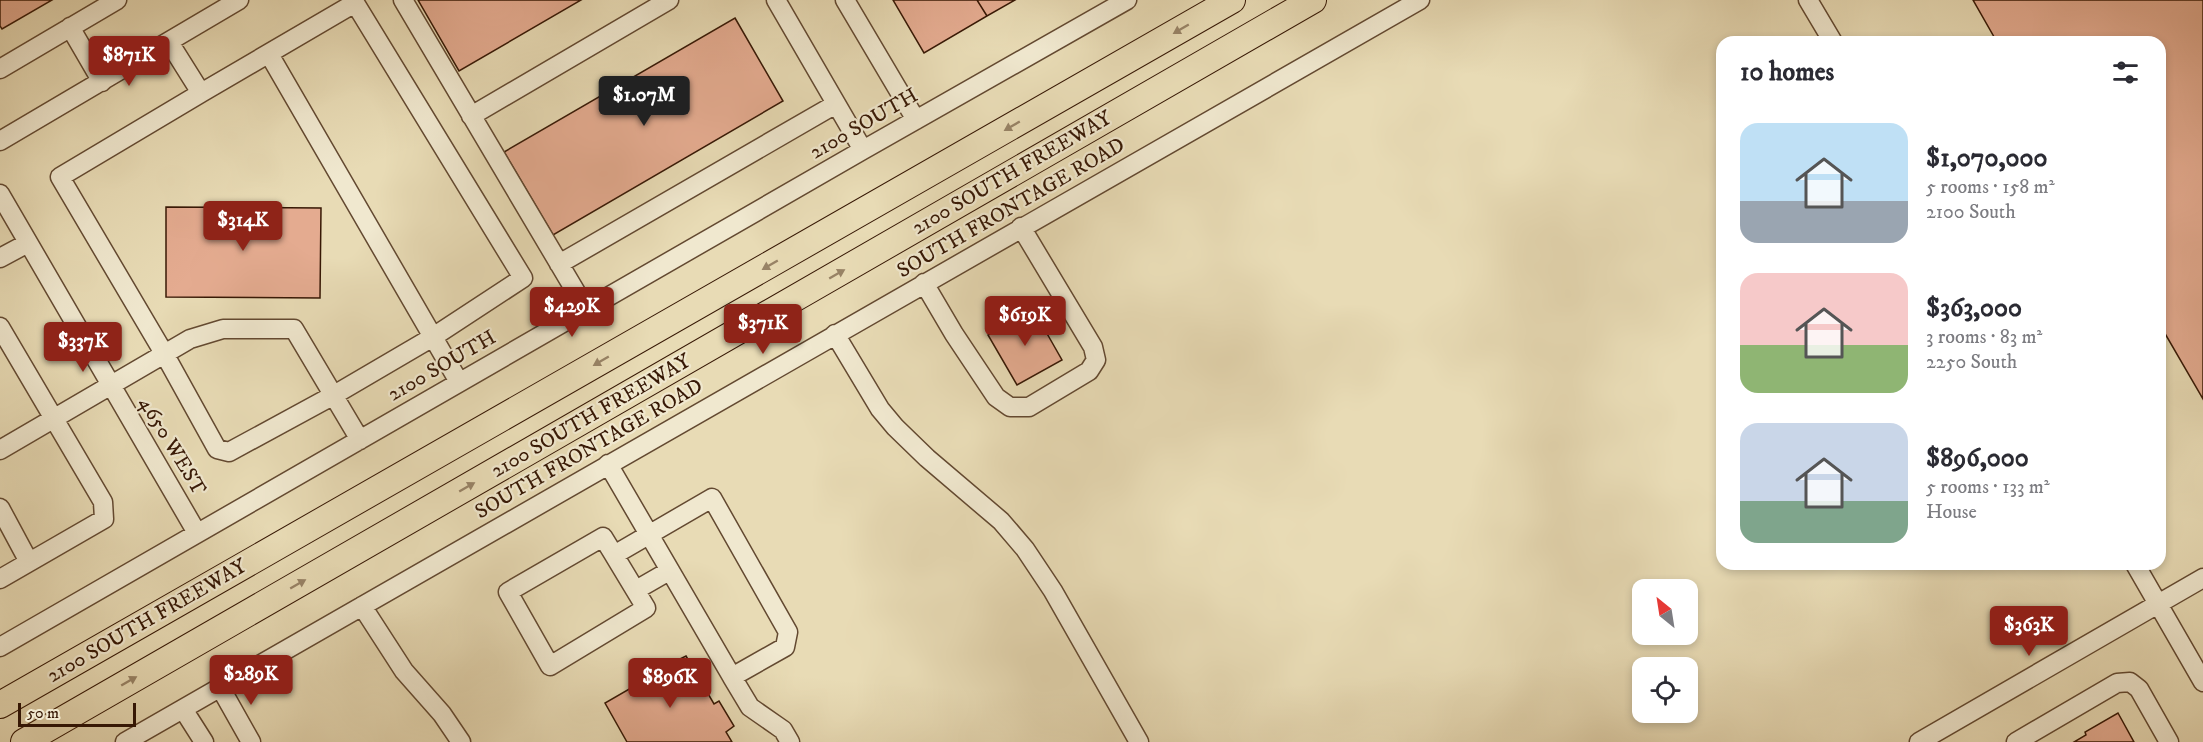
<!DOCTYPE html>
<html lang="en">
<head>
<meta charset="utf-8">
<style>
	body { margin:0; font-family:"IM FELL DW Pica",serif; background:#f2f2f3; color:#2b2b33; height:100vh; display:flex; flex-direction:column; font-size:22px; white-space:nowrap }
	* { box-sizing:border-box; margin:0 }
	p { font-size:20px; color:#7c7c81 }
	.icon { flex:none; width:33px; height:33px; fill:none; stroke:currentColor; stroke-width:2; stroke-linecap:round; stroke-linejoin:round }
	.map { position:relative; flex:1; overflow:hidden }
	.details { position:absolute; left:1716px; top:36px; width:450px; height:534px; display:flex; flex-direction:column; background:#fff; border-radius:18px; box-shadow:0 3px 9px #0003 }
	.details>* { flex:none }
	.needle { width:39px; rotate:330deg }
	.fabs { position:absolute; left:1632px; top:579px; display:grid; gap:12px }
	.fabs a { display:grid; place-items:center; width:66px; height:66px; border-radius:12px; background:#fff; box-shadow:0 3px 9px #0003; font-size:30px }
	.scale { position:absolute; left:18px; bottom:15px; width:118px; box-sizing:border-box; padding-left:6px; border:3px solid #371805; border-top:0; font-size:16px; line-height:21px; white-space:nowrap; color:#371805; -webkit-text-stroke:4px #f0e8cf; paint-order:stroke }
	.price { position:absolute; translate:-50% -51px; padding:0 14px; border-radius:6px; background:#8f2418; color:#fff; font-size:20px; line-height:39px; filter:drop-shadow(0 2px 3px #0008) }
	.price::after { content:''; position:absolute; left:50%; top:36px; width:18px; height:14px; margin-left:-9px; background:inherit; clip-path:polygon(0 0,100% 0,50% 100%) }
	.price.on { background:#222; color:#fff }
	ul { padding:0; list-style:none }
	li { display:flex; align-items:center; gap:18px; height:150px; padding:0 24px }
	li span { display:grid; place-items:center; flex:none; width:168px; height:120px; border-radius:18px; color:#555 }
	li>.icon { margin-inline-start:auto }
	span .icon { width:72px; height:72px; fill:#fffc; stroke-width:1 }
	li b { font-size:26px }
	h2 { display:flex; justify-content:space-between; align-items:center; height:72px; padding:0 24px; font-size:26px }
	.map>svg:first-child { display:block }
	.building { fill:#e4ab90; stroke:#371805; stroke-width:1.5 }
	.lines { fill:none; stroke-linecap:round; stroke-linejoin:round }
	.minor-casing { stroke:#634931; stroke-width:21 }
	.highway-casing { stroke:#371805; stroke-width:28 }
	.minor { stroke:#f0e8cf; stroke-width:18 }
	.highway { stroke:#e8dbb5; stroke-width:26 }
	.oneway { fill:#988366 }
	.labels { text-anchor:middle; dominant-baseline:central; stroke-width:4.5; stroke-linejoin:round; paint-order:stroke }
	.street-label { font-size:21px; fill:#371805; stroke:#f0e8cf }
</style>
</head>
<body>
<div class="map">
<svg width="2203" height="742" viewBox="0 0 2203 742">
	<rect width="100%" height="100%" fill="#e8dbb5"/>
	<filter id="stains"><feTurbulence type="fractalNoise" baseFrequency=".00333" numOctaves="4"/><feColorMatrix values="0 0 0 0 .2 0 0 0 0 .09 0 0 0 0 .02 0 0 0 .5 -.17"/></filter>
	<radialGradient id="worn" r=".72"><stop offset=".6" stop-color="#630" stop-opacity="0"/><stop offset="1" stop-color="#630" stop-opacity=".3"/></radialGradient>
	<path class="building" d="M0,0H52L2,29L0,26Z
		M418,0H581L459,71Z
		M893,0H977L987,16L924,53Z
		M977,0H1015L987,16Z
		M1973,0H2203V399L2160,325V42H1997Z
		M735,18L783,101L553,235L504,152Z
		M166,207L321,208L320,298L166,297Z
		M1033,309L1062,360L1017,385L988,335Z
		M686,656L714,704L719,701L734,726L726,732L732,742H627L605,703L645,680L643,677Z
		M2118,713L2134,742H2074L2086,735L2085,732Z"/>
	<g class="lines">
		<g class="minor-casing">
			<path id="minor" d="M403,0L586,309
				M776,0L863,150
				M845,0L916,120
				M1808,0L1833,42
				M70,27L102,82
				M169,42L201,93L60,177L165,355L217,449L229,452L334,395L433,337L459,382
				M0,69L117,0
				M201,93L355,3L523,278L433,337L269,54
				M471,116L669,0
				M0,141L239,0
				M0,194L197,533
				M0,258L28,243
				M559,264L836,104
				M924,283L954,334L996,397L1010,407H1029L1089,371L1096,360L1093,347L1021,227
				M0,327L103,502L104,519L0,579
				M835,334L880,409L895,427L927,458L1001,521L1025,549L1053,591L1139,742
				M0,450L190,339L223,329H294L360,440
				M608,464L732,677L785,647L788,632L712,498L614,555L603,537L508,592L550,666L646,608L614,555
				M0,508L29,562
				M2135,564L2203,682
				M636,590L669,571
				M362,606L404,671L442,714L461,742
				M0,647L863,150L1127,0
				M732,677L750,707L783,730L790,742
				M220,687L251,742
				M183,709L204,742
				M125,742L1420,0
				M1919,742L2203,578
				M2016,742L2117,683L2130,682L2139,689L2169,742"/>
		</g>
		<g class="highway-casing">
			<path id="highway" d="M0,705L1232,0
				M24,742L1313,0"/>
		</g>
		<use href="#minor" class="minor"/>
		<use href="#highway" class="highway"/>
	</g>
	<defs><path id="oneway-solid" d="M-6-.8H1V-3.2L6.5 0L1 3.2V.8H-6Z" transform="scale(1.5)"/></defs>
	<g class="oneway">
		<use href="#oneway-solid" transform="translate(1181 29) rotate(150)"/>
		<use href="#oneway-solid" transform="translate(1012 126) rotate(150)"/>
		<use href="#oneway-solid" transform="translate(770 265) rotate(150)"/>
		<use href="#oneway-solid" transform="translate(837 274) rotate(-30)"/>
		<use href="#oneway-solid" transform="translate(601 361) rotate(150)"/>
		<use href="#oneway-solid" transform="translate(467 487) rotate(-30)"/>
		<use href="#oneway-solid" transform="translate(298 584) rotate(-30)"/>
		<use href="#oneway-solid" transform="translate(129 681) rotate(-30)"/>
	</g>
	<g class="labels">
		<g class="street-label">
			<text transform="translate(864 124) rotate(-30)">2100 SOUTH</text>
			<text transform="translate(1012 173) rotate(-30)">2100 SOUTH FREEWAY</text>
			<text transform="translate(1011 208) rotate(-30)">SOUTH FRONTAGE ROAD</text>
			<text transform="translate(442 366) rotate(-30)">2100 SOUTH</text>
			<text transform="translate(591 416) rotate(-30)">2100 SOUTH FREEWAY</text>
			<text transform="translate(172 446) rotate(59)">4650 WEST</text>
			<text transform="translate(589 449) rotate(-30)">SOUTH FRONTAGE ROAD</text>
			<text transform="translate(147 621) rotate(-30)">2100 SOUTH FREEWAY</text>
		</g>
	</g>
	<rect width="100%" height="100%" filter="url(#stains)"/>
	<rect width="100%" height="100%" fill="url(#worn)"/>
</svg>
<div class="fabs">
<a><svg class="needle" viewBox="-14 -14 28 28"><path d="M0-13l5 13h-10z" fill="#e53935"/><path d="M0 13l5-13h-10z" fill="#7c7c81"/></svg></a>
<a><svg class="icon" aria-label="locate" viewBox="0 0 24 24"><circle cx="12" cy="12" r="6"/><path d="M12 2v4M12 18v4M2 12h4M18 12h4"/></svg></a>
</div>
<div class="scale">50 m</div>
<b class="price" style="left:129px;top:87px">$871K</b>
<b class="price on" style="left:644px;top:127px">$1.07M</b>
<b class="price" style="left:243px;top:252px">$314K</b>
<b class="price" style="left:572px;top:338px">$429K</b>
<b class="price" style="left:1025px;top:347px">$619K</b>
<b class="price" style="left:763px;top:355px">$371K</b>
<b class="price" style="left:83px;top:373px">$337K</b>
<b class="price" style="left:2029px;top:657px">$363K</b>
<b class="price" style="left:251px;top:706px">$289K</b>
<b class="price" style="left:670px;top:709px">$896K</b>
<section class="details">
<h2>10 homes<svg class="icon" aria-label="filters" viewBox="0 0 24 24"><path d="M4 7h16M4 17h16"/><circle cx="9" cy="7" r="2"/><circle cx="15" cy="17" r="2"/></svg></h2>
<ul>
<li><span style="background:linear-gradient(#bfe0f5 65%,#9aa5b1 0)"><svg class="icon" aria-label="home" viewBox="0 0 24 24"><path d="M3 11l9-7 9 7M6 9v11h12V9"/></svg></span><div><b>$1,070,000</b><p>5 rooms · 158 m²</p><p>2100 South</p></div></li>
<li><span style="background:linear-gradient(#f6c9c9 60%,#8fb573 0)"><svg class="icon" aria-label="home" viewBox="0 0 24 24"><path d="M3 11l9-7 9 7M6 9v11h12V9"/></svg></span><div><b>$363,000</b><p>3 rooms · 83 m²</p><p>2250 South</p></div></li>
<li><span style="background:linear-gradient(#c9d6e8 65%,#7fa58c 0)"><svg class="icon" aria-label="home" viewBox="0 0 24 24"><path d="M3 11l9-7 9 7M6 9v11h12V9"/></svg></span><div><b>$896,000</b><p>5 rooms · 133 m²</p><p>House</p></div></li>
</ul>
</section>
</div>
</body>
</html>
